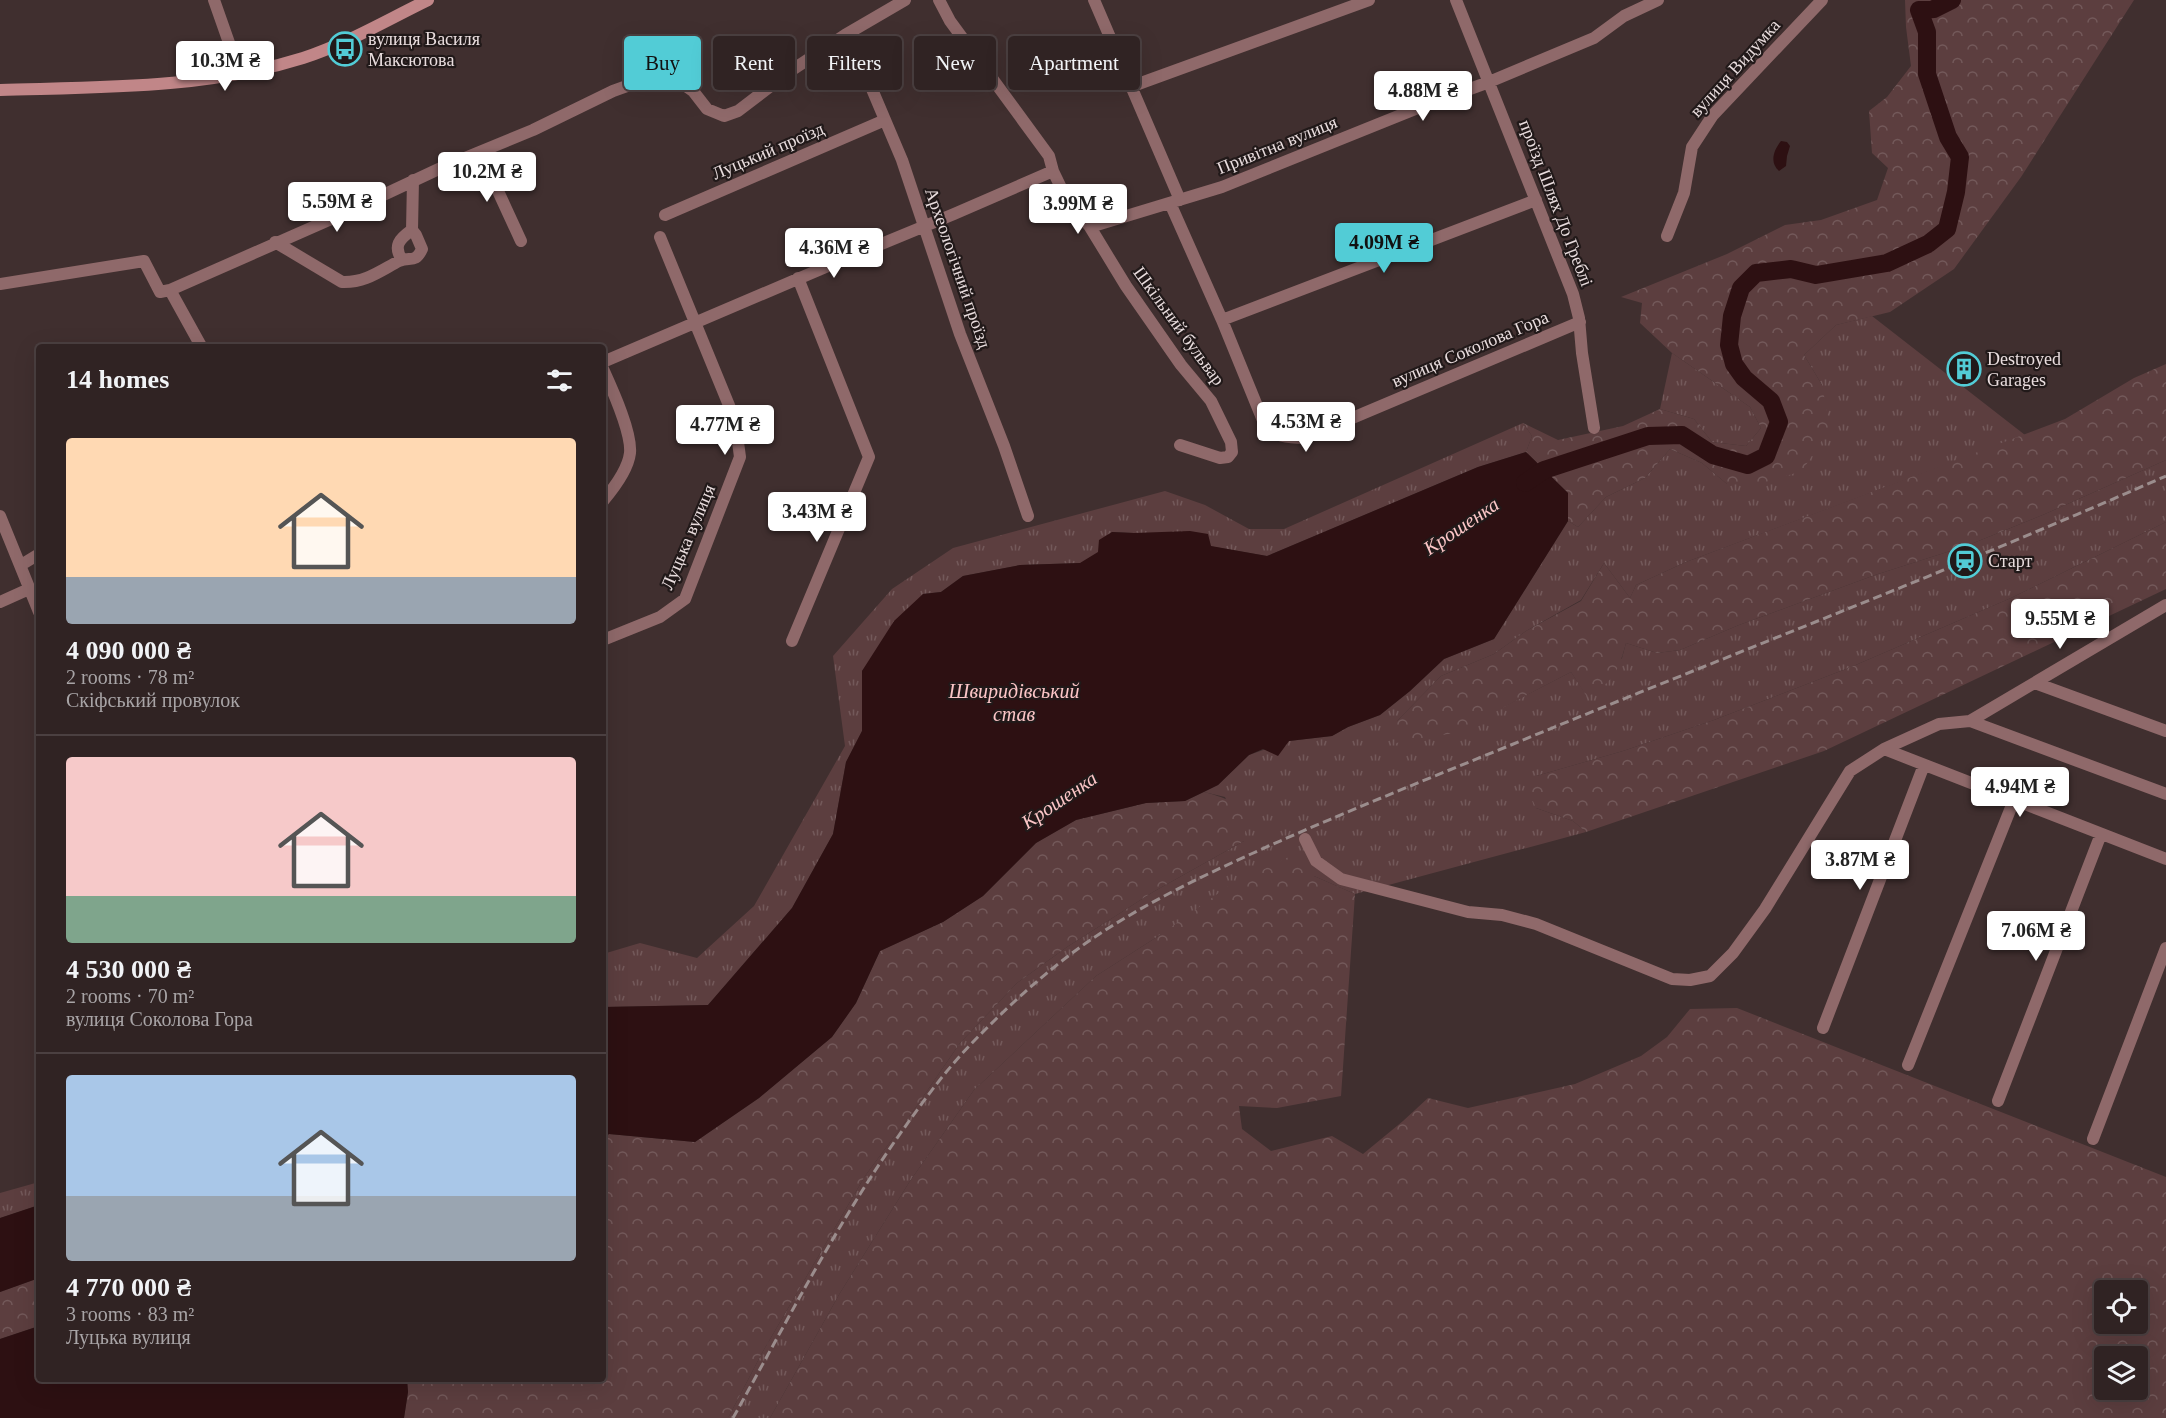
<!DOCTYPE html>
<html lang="en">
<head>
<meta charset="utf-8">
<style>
	body { margin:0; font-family:Georgia,serif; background:#382b2b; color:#f1f3f6; height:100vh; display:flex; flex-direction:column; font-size:22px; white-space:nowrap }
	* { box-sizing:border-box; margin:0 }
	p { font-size:20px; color:#a8a4a6 }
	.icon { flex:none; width:33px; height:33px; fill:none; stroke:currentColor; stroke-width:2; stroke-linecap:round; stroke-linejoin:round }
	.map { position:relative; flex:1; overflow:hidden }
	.drawer { position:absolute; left:36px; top:344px; width:570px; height:1038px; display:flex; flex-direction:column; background:#302323; border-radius:6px; box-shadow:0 6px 24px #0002,0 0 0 2px #4b4041 }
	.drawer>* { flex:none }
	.banner { position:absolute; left:624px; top:36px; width:570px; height:54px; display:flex; gap:12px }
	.buttons { position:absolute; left:2094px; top:1280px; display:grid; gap:12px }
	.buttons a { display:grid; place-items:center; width:54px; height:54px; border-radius:6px; background:#302323; box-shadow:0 6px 24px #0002,0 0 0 2px #4b4041; font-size:30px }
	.price { position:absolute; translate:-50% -51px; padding:0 14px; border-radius:6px; background:#fff; color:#222; font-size:20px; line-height:39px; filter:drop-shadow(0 2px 3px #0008) }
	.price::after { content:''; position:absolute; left:50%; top:36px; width:18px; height:14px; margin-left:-9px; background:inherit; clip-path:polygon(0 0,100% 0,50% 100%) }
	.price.selected { background:#52ccd6; color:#111 }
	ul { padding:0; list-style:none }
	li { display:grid; align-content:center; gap:12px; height:318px; padding:0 30px }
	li+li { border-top:2px solid #4b4041 }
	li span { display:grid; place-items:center; height:186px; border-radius:6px; color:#555 }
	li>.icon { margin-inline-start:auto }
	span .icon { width:108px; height:108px; fill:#fffc; stroke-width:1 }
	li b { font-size:26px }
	h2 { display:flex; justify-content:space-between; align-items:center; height:72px; padding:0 30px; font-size:26px }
	.chip { padding:0 21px; border-radius:6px; background:#302323; box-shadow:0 6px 24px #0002,0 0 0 2px #4b4041; font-size:21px; line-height:54px }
	.chip.selected { background:#52ccd6; color:#111 }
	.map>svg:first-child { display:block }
	.grass { fill:url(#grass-tufts) }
	.forest { fill:url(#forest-crowns); fill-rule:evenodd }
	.water { fill:#2d1012 }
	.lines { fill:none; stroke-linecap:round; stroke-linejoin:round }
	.river { stroke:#2d1012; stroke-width:18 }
	.street { stroke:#8f696a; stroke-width:12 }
	.secondary { stroke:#c18688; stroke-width:12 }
	.rail { stroke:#9b8d8d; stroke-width:3; stroke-dasharray:9 4.5; stroke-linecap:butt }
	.labels { text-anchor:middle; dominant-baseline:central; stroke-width:4.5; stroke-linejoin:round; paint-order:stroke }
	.poi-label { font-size:18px; fill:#e9ddde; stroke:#211919; text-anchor:start }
	.street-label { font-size:18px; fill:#e9ddde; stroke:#211919 }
	.water-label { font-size:20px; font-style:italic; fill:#fcc6c7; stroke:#211919 }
</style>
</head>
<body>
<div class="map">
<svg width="2166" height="1418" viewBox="0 0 2166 1418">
	<defs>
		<pattern id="grass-tufts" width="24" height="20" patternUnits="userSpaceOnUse" patternTransform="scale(1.5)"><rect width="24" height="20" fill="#5c3e3f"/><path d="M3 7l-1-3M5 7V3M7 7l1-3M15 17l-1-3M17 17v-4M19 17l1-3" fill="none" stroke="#73595a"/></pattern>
		<pattern id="forest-crowns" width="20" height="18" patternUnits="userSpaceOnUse" patternTransform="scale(1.5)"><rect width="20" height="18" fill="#5c3e3f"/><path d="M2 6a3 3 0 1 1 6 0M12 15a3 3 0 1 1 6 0" fill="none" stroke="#73595a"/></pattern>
	</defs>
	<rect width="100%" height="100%" fill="#402f2f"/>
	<path class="grass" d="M1872,316L2025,435L1686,562L1636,585L1630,598L1604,563L1581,600L1526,631L1494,654L1441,676L1397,721L1501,708L1571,672L1587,696L1622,658L1626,643L1657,653L1680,650L1739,625L1875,575L1966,546L2045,514L2166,460V522L2011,598L1851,667L1714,720L1623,751L1536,776V808L1573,821L1586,832L1355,894L1314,876L1160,935L1096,976L974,1090L910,1181L840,1293L770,1418H728L762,1353L865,1176L916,1107L960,1043L1017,983L1067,947L1153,892L1244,841L1225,797L1204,792L1218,785L1249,755L1289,741L1332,736L1348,727L1380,715L1410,691L1444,659L1494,639L1568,521L1578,527L1606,497L1645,478L1670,449L1702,463L1727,484L1822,385L1804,355L1836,325Z
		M1672,353L1750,407L1761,428L1746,446L1712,442L1694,419L1660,409Z
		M1523,423L1532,436L1526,452L1478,467L1267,556L1134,533L1112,532L1099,552L1081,563L1020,565L963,576L941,592L923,594L862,671V731L846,762L833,834L792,908L708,1005L603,1007V954L640,943L697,958L754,906L845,746L833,656L892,589L953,548L1165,491L1205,505L1249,529H1284Z
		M39,1182V1205L0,1218V1193Z"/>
	<path class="forest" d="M1905,0H2134L2021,177L1954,269L1890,312L1836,325L1804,355L1822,385L1830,428L1802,471L1763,483L1727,484L1702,463L1670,449L1645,478L1606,497L1578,527L1568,521V493L1526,452L1532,436L1523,423L1558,440L1623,426L1660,409L1694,419L1712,442L1746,446L1761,428L1750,407L1672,353L1640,323L1642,303L1621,297L1727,254L1785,225L1821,220L1877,200L1888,168L1872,153L1869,111L1887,97L1911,66L1906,27Z
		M2166,364V460L2045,514L1966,546L1875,575L1739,625L1680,650L1657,653L1626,643C1618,672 1614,681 1587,697L1571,672L1454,733L1396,743L1397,721L1441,676L1494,654L1526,631L1581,601L1604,563L1630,598L1636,585L1686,562L2065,419L2134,378Z
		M2166,522V589L1824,751L1586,832L1573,821L1536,808L1526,785L1536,776L1623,751L1714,720L1851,667L2011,598Z
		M1204,792C1234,800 1250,807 1244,841L1153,892L1067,947L1017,983L960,1043L916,1107L865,1176L762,1353L728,1418H404L408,1392L407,1379L603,1378V1138L609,1134L695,1142L759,1098L832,1037L856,1003L880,951L943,922L983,896L1036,843L1076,820L1146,803L1185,801Z
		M1297,853L1314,876L1355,894L1341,1096L1277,1108L1239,1106L1242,1129L1271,1151L1332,1136L1363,1154L1403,1121L1428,1098L1468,1108L1575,1084L1641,1056L1667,1037L1690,1009L1737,1008L2166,1177V1418H770L840,1293L910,1181L974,1090L1096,976L1160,935L1227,887ZM2104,1290H2138V1323H2104ZM2104,1356H2138V1389H2104Z
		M39,1278V1326L0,1339V1292Z"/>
	<path class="water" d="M1781,141L1787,142L1790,146L1787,156L1786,166L1779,171C1769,162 1774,150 1781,141Z
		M1526,452L1568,493V521L1494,639L1444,659L1410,691L1380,715L1348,727L1332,736L1289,741L1278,756L1263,749L1249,755L1218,785L1185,801L1146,803L1076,820L1036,843L983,896L943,922L880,951L856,1003L832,1037L759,1098L695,1142L609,1134L603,1138V1007L708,1005L792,908L833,834L846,762L862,731V671L894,621L923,594L941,592L963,576L1020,565L1080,563L1098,552L1099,540L1112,532L1134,533L1190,531L1208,534L1211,546L1267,556L1478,467Z
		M39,1205V1278L0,1292V1218Z
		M39,1326V1378L407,1379L408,1392L404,1418H0V1339Z"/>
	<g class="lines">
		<path class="river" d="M1525,483L1544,470L1648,436L1682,435L1713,455L1748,465L1766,456L1779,422L1771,401L1744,378L1734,364L1729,345L1732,316L1741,288L1756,273L1791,269L1816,275L1887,263L1928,244L1947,229L1956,192L1960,157L1948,137L1927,74V32L1919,10L1934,9L1952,0"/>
		<path class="street" d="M214,0L240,74
			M939,0L950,21L1049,156L1053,171L1066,198L1090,227L1126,286L1181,365L1211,401L1231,442L1232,452L1228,457L1220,458L1180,445
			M1094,0L1180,200
			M1456,0L1573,294L1579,318L1582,353L1594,428
			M845,35L866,75L902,160L960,334L1004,446L1028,516
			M1130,87L1369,0
			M480,152L521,241
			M1170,203L1222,320L1264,423C1274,437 1288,438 1305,438L1580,322
			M665,215L885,120
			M1090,227L1222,187L1418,108L1489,82L1594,38L1624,16L1658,0
			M1667,236L1684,193L1692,147L1713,115L1822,0
			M275,242L342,282C365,283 380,271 399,261C410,256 415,264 422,249L416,235L412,230L413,180
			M402,260C393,246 399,239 412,230
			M0,284L144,261L160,292L170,290L347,212L443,167L533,130L613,91L649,78L676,79L693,91L707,109L724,116L738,111L789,72L845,35L905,0
			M170,290L201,346
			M1222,320L1536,200
			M603,362L828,266L954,214L1053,171
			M603,369C612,389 632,432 630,453C628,470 614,488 603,501
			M0,516L39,612
			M21,565L39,554
			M0,602L29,589
			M603,640L660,617L685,599L740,457L735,420L660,237
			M792,641L869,457L798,278
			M2035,683L2166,731
			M1970,721L2166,605
			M1884,749L2166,859
			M1305,839L1316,861L1341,879L1468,912L1502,915L1536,924L1672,979L1690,980L1710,976L1733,953L1765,909L1850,771L1884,749L1939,724L1970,721L2166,794
			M1823,1028L1924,765
			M1908,1065L2014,800
			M1998,1101L2101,834
			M2093,1139L2166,948"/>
		<path class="secondary" d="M0,90C103,87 204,89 303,58C346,44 387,20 428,0"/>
		<path class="rail" d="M733,1418C785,1325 834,1229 895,1141C919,1107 943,1073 972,1043C1007,1007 1045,972 1086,943C1138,907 1194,880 1251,854C1335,816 1420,782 1506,747C1726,656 1948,572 2166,476"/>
	</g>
	<defs>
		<g id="bus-ring" transform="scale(1.725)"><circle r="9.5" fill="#211919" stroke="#52ccd6" stroke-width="1.5"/><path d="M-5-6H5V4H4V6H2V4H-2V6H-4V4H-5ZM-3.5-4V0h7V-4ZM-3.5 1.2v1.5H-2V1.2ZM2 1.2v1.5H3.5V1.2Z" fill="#52ccd6"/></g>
		<g id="building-ring" transform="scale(1.725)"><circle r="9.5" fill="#211919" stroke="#52ccd6" stroke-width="1.5"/><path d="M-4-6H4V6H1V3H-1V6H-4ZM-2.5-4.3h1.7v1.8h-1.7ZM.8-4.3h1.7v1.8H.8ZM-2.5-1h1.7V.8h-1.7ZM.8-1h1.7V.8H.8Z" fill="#52ccd6"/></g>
		<g id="station-ring" transform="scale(1.725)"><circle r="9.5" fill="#211919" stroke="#52ccd6" stroke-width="1.5"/><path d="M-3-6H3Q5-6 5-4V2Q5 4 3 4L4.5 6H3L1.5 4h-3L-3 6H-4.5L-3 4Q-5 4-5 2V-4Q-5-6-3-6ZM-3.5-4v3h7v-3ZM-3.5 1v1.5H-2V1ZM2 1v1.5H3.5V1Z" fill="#52ccd6"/></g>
	</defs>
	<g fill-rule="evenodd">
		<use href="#bus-ring" x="345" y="49"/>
		<use href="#building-ring" x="1964" y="369"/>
		<use href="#station-ring" x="1965" y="561"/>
	</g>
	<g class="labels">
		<g class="poi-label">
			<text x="368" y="39">вулиця Василя<tspan x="368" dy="21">Максютова</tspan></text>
			<text x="1987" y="359">Destroyed<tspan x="1987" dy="21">Garages</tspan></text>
			<text x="1988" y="561">Старт</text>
		</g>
		<g class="street-label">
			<text transform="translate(1735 68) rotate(-48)">вулиця Видумка</text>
			<text transform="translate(1277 145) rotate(-22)">Привітна вулиця</text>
			<text transform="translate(768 151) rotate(-23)">Луцький проїзд</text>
			<text transform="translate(1556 203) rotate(69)">проїзд Шлях До Греблі</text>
			<text transform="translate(958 268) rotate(71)">Археологічний проїзд</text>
			<text transform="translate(1179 326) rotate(54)">Шкільний бульвар</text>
			<text transform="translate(1470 349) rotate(-23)">вулиця Соколова Гора</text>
			<text transform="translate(688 537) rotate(-67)">Луцька вулиця</text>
		</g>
		<g class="water-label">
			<text transform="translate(1461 526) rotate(-34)">Крошенка</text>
			<text x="1014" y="691">Швиридівський<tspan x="1014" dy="23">став</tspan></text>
			<text transform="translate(1059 800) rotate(-34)">Крошенка</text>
		</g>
	</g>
</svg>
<div class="buttons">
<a><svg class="icon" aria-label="locate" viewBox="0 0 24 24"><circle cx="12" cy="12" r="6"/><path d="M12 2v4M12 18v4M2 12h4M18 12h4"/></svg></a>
<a><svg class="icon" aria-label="layers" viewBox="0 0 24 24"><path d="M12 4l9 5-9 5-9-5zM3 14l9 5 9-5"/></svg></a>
</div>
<b class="price" style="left:225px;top:92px">10.3M ₴</b>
<b class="price" style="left:1423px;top:122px">4.88M ₴</b>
<b class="price" style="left:487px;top:203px">10.2M ₴</b>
<b class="price" style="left:337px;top:233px">5.59M ₴</b>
<b class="price" style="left:1078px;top:235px">3.99M ₴</b>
<b class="price selected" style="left:1384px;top:274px">4.09M ₴</b>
<b class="price" style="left:834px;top:279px">4.36M ₴</b>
<b class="price" style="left:1306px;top:453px">4.53M ₴</b>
<b class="price" style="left:725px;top:456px">4.77M ₴</b>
<b class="price" style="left:817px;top:543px">3.43M ₴</b>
<b class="price" style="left:2060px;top:650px">9.55M ₴</b>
<b class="price" style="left:2020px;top:818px">4.94M ₴</b>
<b class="price" style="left:1860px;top:891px">3.87M ₴</b>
<b class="price" style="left:2036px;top:962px">7.06M ₴</b>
<div class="banner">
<a class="chip selected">Buy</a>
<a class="chip">Rent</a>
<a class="chip">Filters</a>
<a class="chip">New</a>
<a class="chip">Apartment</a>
</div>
<section class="drawer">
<h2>14 homes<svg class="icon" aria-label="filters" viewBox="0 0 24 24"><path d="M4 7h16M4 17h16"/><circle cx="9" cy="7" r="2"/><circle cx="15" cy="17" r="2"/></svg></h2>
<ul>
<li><span style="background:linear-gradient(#ffd9b3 75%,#9aa5b1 0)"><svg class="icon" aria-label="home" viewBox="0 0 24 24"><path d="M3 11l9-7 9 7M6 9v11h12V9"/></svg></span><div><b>4 090 000 ₴</b><p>2 rooms · 78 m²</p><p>Скіфський провулок</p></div></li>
<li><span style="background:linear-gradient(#f6c9c9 75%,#7fa58c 0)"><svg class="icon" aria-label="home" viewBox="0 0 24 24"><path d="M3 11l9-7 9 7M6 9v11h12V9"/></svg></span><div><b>4 530 000 ₴</b><p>2 rooms · 70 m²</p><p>вулиця Соколова Гора</p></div></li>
<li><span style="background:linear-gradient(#a9c7e8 65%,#9aa5b1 0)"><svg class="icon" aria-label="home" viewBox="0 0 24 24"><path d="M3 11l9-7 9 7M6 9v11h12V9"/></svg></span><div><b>4 770 000 ₴</b><p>3 rooms · 83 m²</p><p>Луцька вулиця</p></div></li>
</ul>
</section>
</div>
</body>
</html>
